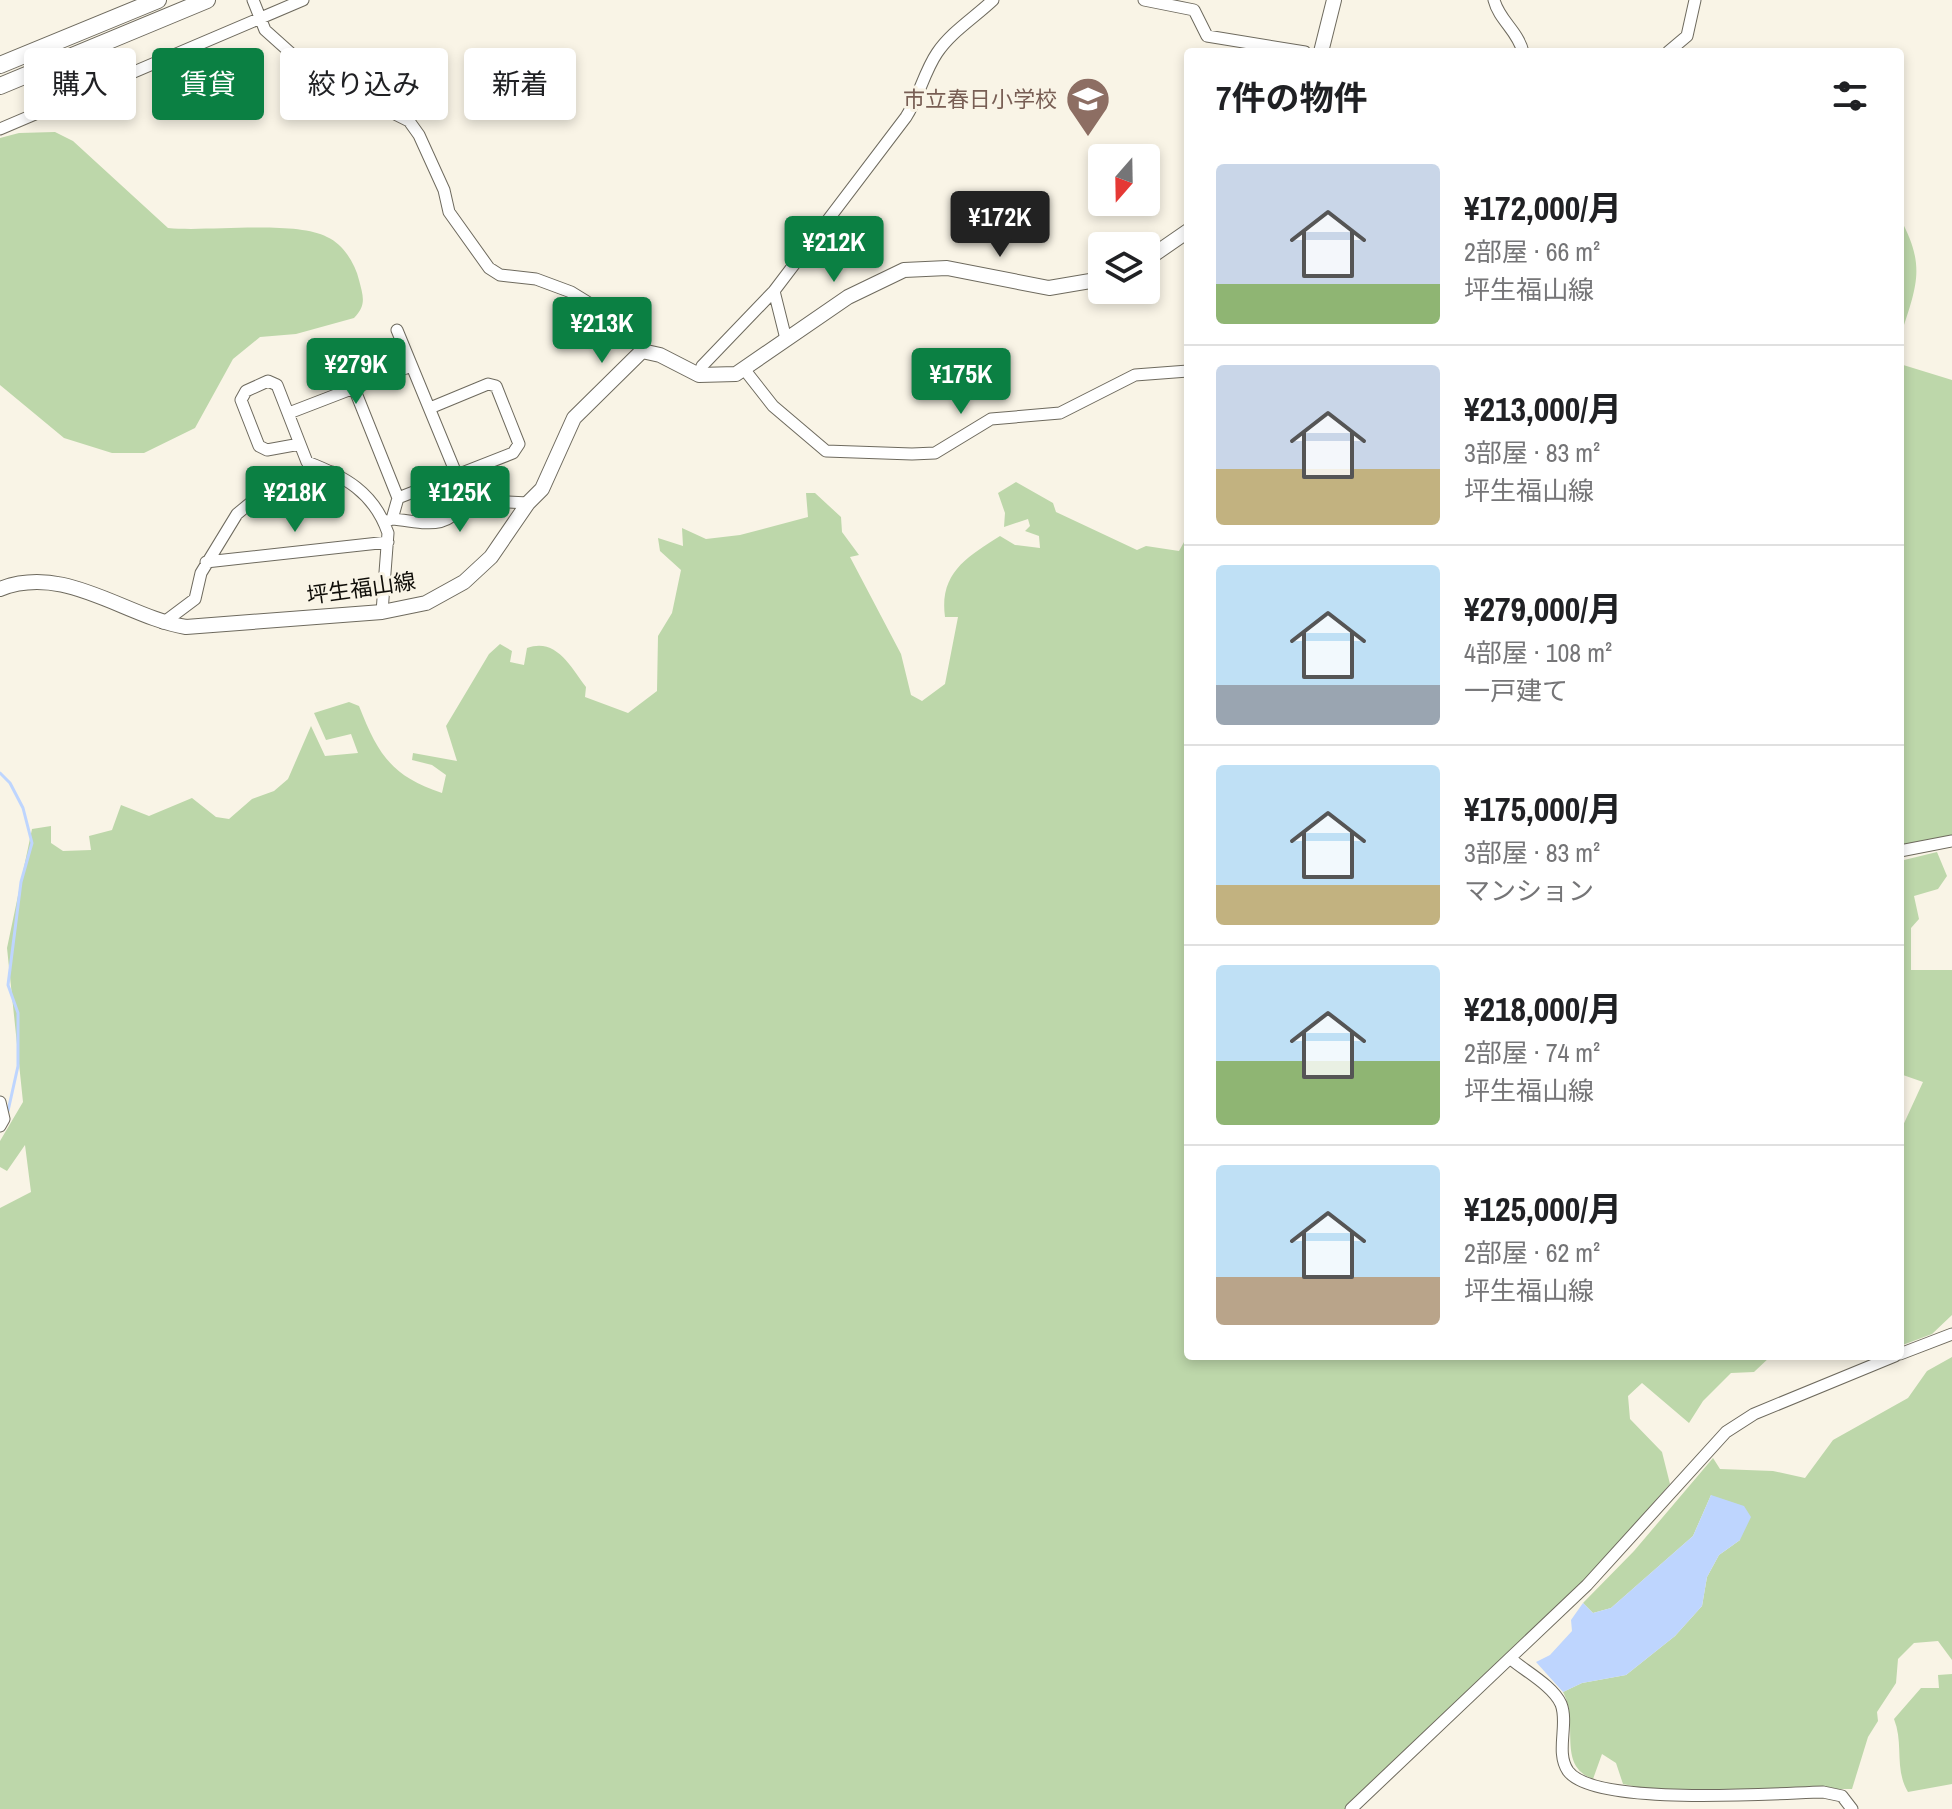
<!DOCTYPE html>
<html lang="ja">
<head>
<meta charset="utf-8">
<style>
	body { margin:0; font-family:"Archivo Narrow","Noto Sans JP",sans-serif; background:#f2f2f2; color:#202124; height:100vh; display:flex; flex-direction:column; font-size:30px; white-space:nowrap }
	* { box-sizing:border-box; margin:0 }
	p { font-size:26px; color:#757577 }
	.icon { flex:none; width:44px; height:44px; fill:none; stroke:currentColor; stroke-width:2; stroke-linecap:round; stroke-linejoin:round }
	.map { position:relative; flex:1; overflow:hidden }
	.sheet { position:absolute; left:1184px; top:48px; width:720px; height:1312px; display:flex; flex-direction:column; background:#fff; border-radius:8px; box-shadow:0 4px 12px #0003 }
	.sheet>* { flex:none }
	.guide { position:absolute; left:24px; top:48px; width:760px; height:72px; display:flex; gap:16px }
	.needle { width:52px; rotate:200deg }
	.buttons { position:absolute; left:1088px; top:144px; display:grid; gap:16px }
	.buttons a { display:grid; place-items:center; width:72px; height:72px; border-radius:8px; background:#fff; box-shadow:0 4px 12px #0003; font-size:40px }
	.price { position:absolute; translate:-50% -68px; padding:0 18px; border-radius:8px; background:#0b8043; color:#fff; font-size:26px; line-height:52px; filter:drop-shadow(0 2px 4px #0008) }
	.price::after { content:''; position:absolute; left:50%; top:48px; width:24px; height:18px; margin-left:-12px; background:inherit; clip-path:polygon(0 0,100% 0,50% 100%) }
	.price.current { background:#222; color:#fff }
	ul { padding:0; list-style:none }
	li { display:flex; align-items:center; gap:24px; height:200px; padding:0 32px }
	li+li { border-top:2px solid #e0e0e0 }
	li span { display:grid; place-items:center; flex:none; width:224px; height:160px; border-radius:8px; color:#555 }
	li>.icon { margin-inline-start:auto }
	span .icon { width:96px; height:96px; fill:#fffc; stroke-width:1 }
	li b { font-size:34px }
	h2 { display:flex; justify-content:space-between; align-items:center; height:96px; padding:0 32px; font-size:34px }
	.chip { padding:0 28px; border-radius:8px; background:#fff; box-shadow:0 4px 12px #0003; font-size:28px; line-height:72px }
	.chip.current { background:#0b8043; color:#fff }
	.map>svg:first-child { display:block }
	.green { fill:#bdd7aa }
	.water { fill:#bed5fe }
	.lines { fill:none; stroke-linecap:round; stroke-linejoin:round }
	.stream { stroke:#bed5fe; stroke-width:3 }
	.minor-casing { stroke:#6e6a5e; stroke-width:13 }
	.major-casing { stroke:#6e6a5e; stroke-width:16 }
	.highway-casing { stroke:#6e6a5e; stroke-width:18 }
	.minor { stroke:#fff; stroke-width:11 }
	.major { stroke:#fff; stroke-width:14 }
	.highway { stroke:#fff; stroke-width:16 }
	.labels { text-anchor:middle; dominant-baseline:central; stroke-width:6; stroke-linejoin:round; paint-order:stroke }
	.education-label { font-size:22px; fill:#785e54; stroke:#f9f4e6; text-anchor:end }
	.street-label { font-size:22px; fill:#0f0d08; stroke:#f9f4e6 }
</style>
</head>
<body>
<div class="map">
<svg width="1952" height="1809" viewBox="0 0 1952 1809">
	<rect width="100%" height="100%" fill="#f9f4e6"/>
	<path class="green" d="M55,132L73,141L168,228C209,232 294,220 327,237C343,244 355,263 359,280C363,296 367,305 354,318L296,334L260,337L233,359L195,428L144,453H112L64,438L0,385V138L19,133Z
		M1900,218C1927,268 1916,286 1900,338Z
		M1900,364L1952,380V835L1900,846Z
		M1016,482L1053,503L1056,512L1137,550L1146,546L1179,551L1188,535V1255L1184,1262L1188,1269V1356H1771L1754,1372L1731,1373L1703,1401L1689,1423L1642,1383L1628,1396L1630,1419L1662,1452L1670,1484L1584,1583L1349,1809H0V1208L31,1192L25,1145L7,1171L0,1167V1141L23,1102L7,948L32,829L51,826V843L63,851L91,850L89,836L112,830L121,805L149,816L192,798L216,817L229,819L252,799L274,791L288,779L311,726L325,756L358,753L351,734L326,740L314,713L349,702L359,706C378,754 391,776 442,793L446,775L432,765L412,760L413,753L457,761L446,726L489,654L500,644L512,651L510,662L524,665L527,648C556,637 571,667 586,687L585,697L628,713L657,691L658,636L672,613L681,570L660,551L658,538L683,546L682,528L706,539L740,535L808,517L806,493H815L841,517L842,532L859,555L850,557L901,654L911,695L922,701L945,684L958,617H945C939,573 967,557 1000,536L1015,545L1040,548L1039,536L1025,531L1030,526L1028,519L1004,527L1005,513L998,493Z
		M1937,852L1947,876L1938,889L1914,896L1919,919L1911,928V970H1952V1315L1932,1334L1900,1346V1132L1923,1082L1903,1075L1900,1085V861Z
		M1952,1357V1660L1938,1641L1914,1643L1898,1659L1896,1683L1877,1712L1878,1721L1868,1737L1852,1789H1647L1623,1784L1616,1763L1602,1754L1593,1779C1556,1765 1580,1725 1563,1692L1582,1683L1626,1675L1675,1636L1702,1606L1707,1577L1719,1555L1740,1540L1711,1495L1693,1536L1611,1608L1593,1613L1583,1603L1634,1551L1713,1458L1720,1469L1773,1471L1805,1478L1833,1440L1908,1398L1927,1371Z
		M1952,1674V1784L1908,1792C1894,1769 1904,1744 1894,1719L1921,1688H1939L1938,1675Z"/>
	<path class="water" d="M1711,1495L1744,1506L1751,1517L1740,1540L1719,1555L1707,1577L1702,1606L1675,1636L1626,1675L1582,1683L1563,1692L1536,1662L1550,1655L1572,1631L1571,1620L1583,1603L1593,1613L1611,1608L1693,1536Z"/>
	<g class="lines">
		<path class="stream" d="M0,773L10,783L23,808L32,843L21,882L8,985L18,1013V1066L8,1111"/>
		<g class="minor-casing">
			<path id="minor" d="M253,0L265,30L313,73L409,121L419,135L444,190L449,212L489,268L500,275L536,279L571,292L641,335L642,351
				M1144,0L1194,10L1207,36L1305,52
				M1494,0C1499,20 1518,31 1523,52
				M1668,52L1687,36L1695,0
				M0,129L303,0
				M774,291L786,339
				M397,330L467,500
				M744,369L773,406L826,451L912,454L935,453L991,419L1060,413L1135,375L1188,371
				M699,375L702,366L774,291L906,117C919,97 924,72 937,53C951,32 974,18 993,0
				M354,388L398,498L392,519
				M289,413L411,366
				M300,444L267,450L259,446L241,400L246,391L268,381L277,385L307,462C344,476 374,492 388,533L382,612
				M398,498L513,453L519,444L496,386L488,384L430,408
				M385,522L392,519C426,522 446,532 467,500L528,503
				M206,562L388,542
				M163,623L195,599L201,573L237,514L254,500L328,479L332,472
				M1900,851L1952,841
				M0,1102L4,1119L0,1126
				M1900,1354L1952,1334
				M1511,1659C1525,1671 1553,1686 1561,1704C1569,1724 1555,1752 1568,1771C1594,1807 1777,1793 1823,1792L1842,1796L1852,1809
				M1351,1809L1587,1585L1726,1432L1754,1414L1895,1356"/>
		</g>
		<g class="major-casing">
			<path id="major" d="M1321,52L1334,0
				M1146,260L1188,231
				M0,589C65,563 125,617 186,627L382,612L426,603L464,582L491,557L528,503L542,489L574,418L642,351L660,355L699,375L736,374L848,297L904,270L947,268L1049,288L1102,279"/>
		</g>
		<g class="highway-casing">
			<path id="highway" d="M0,65L158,0
				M0,86L207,0"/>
		</g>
		<use href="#minor" class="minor"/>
		<use href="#major" class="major"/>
		<use href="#highway" class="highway"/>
	</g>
	<defs>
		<g id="school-pin" transform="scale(2.3)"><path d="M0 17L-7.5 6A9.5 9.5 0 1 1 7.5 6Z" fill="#8d6e63" stroke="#f9f4e6"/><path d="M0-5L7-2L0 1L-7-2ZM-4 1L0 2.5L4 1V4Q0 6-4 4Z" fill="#fff"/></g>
	</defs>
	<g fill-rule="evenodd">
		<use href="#school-pin" x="1088" y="99"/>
	</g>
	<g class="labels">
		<g class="education-label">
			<text x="1057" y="99">市立春日小学校</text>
		</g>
		<g class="street-label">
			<text transform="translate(361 588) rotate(-8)">坪生福山線</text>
		</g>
	</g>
</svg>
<div class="buttons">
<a><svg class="needle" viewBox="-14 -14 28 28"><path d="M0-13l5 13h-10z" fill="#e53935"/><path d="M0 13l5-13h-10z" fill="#757577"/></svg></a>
<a><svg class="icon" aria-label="layers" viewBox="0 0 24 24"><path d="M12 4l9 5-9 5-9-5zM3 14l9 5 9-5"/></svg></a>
</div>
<b class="price current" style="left:1000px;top:259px">¥172K</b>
<b class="price" style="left:834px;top:284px">¥212K</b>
<b class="price" style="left:602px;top:365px">¥213K</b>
<b class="price" style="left:356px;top:406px">¥279K</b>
<b class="price" style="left:961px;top:416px">¥175K</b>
<b class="price" style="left:295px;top:534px">¥218K</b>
<b class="price" style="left:460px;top:534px">¥125K</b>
<div class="guide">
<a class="chip">購入</a>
<a class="chip current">賃貸</a>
<a class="chip">絞り込み</a>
<a class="chip">新着</a>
</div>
<section class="sheet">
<h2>7件の物件<svg class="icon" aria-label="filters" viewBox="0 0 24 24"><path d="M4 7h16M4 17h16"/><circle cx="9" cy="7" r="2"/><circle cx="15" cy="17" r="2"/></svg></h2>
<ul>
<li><span style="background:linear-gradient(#c9d6e8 75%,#8fb573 0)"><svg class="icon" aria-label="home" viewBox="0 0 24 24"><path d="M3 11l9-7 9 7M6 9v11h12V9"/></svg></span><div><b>¥172,000/月</b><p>2部屋 · 66 m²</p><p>坪生福山線</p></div></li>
<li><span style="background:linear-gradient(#c9d6e8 65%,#c2b280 0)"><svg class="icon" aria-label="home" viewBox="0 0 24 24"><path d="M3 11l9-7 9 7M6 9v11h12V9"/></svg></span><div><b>¥213,000/月</b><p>3部屋 · 83 m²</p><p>坪生福山線</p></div></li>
<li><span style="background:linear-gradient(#bfe0f5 75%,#9aa5b1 0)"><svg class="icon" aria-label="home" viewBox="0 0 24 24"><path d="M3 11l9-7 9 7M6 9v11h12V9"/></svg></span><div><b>¥279,000/月</b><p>4部屋 · 108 m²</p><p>一戸建て</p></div></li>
<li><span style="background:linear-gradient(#bfe0f5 75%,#c2b280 0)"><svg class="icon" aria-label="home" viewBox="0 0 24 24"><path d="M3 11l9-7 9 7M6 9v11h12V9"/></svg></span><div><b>¥175,000/月</b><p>3部屋 · 83 m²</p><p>マンション</p></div></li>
<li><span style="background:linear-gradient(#bfe0f5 60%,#8fb573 0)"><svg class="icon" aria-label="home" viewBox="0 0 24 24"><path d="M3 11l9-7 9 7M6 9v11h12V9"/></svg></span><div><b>¥218,000/月</b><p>2部屋 · 74 m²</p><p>坪生福山線</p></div></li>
<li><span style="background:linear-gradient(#bfe0f5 70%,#b9a48a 0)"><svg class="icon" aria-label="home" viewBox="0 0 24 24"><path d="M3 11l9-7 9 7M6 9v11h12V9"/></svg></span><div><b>¥125,000/月</b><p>2部屋 · 62 m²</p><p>坪生福山線</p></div></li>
</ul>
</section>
</div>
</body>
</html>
